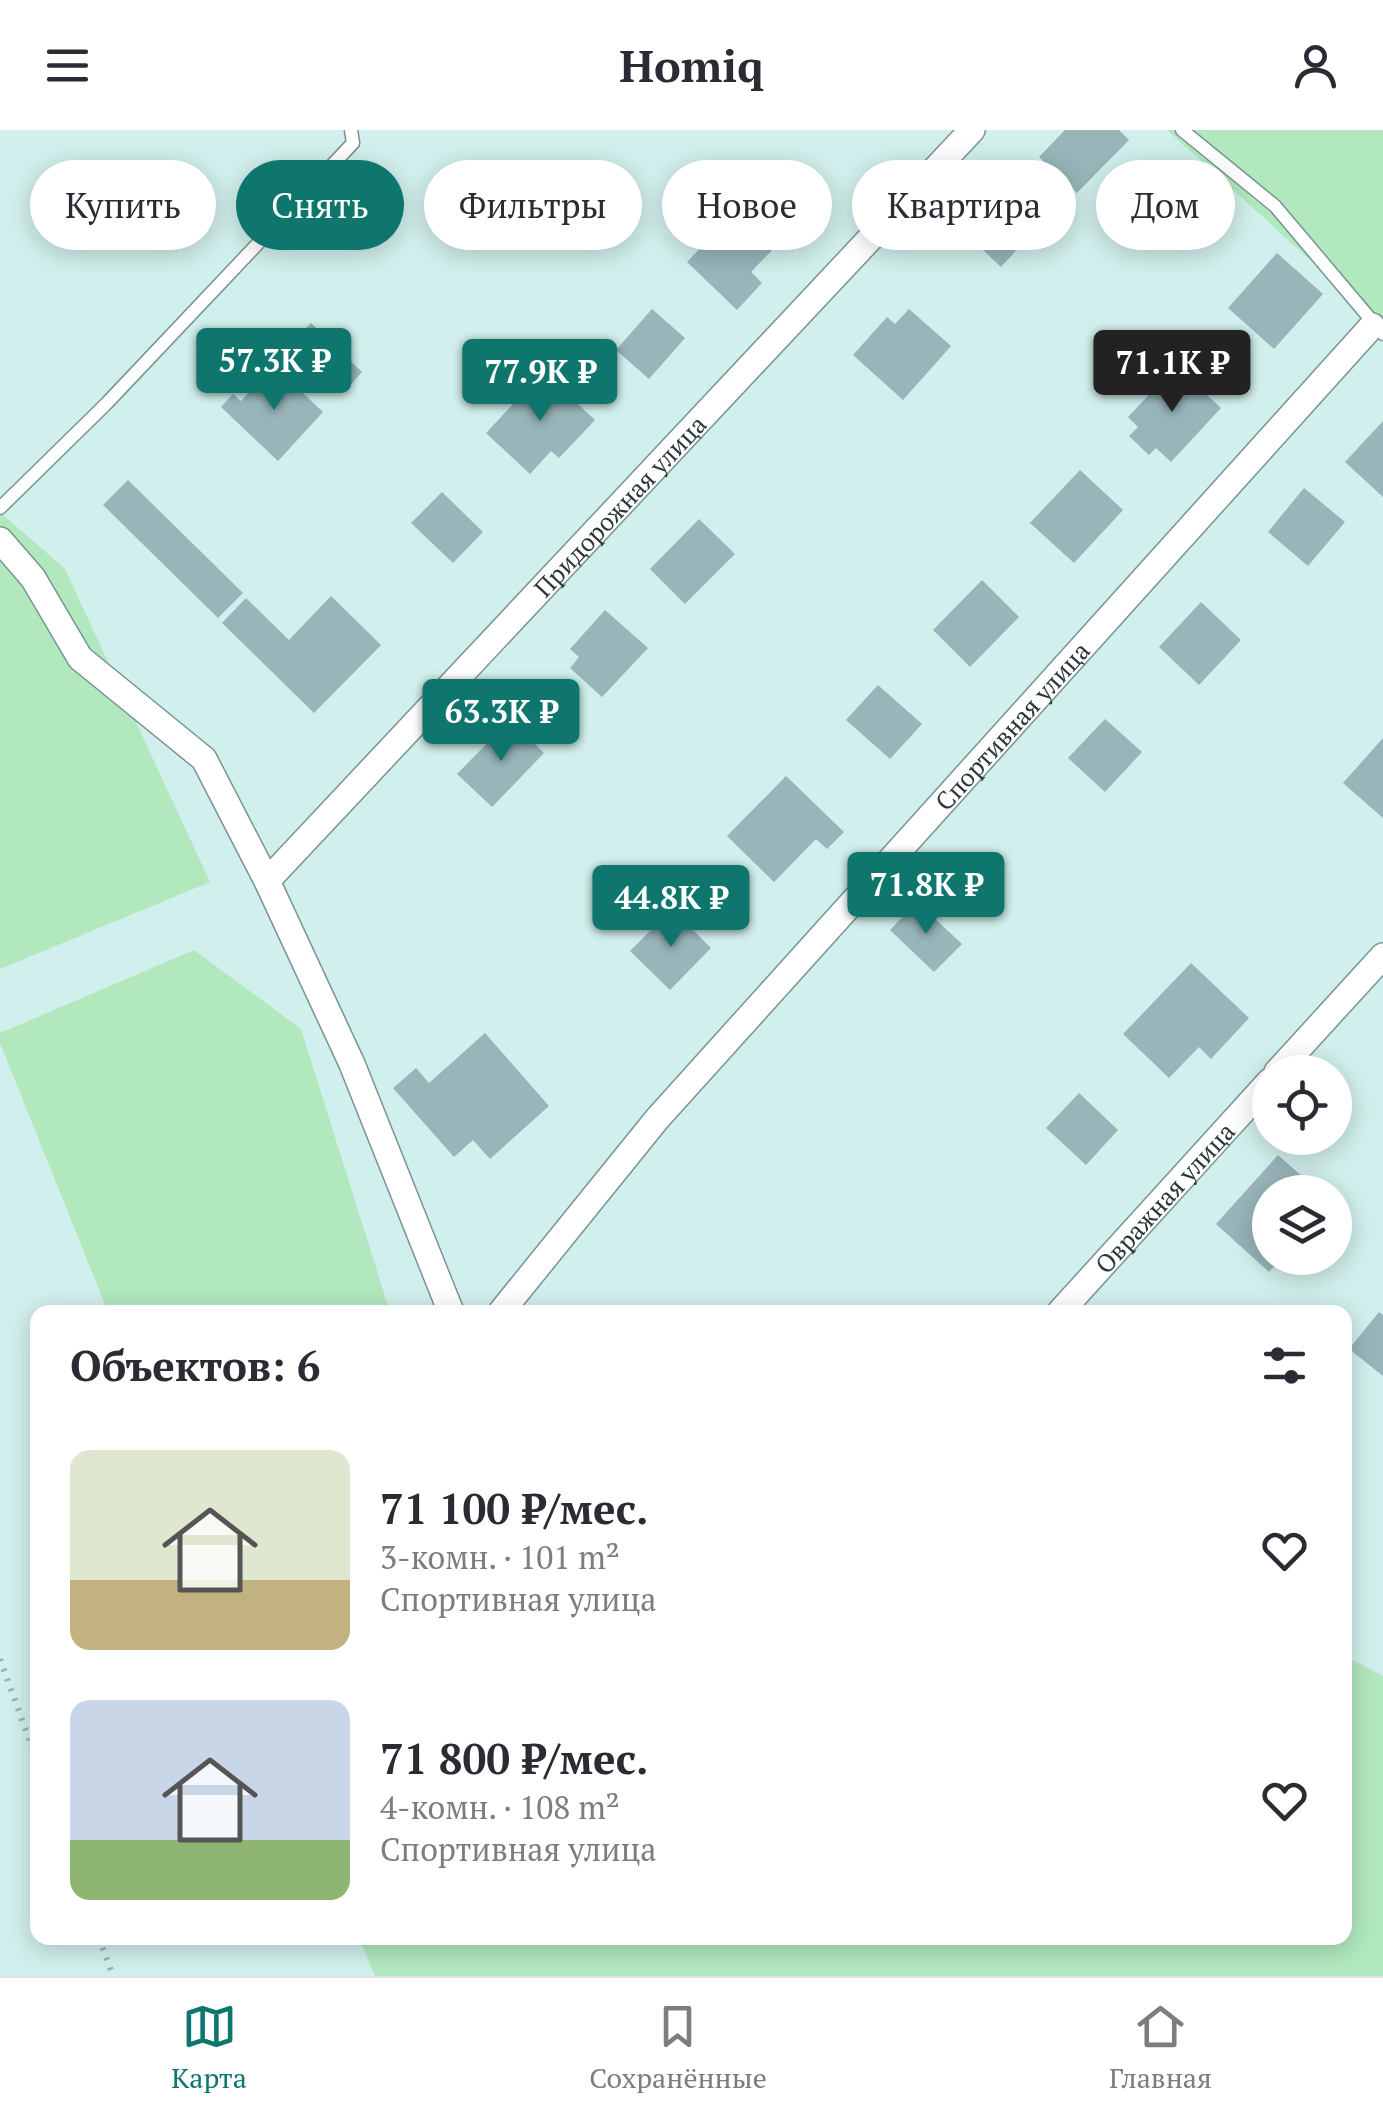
<!DOCTYPE html>
<html lang="ru">
<head>
<meta charset="utf-8">
<style>
	body { margin:0; font-family:"PT Serif",serif; background:#f7f7f7; color:#2b2b33; height:100vh; display:flex; flex-direction:column; font-size:38px; white-space:nowrap }
	* { box-sizing:border-box; margin:0 }
	p { font-size:32px; color:#7c7c81 }
	.icon { flex:none; width:55px; height:55px; fill:none; stroke:currentColor; stroke-width:2; stroke-linecap:round; stroke-linejoin:round }
	.map { position:relative; flex:1; overflow:hidden }
	.details { position:absolute; left:30px; top:1175px; width:1322px; height:640px; display:flex; flex-direction:column; background:#fff; border-radius:20px; box-shadow:0 5px 25px #0003 }
	.details>* { flex:none }
	.top-card { position:absolute; left:30px; top:30px; width:1325px; height:90px; display:flex; gap:20px }
	.controls { position:absolute; left:1252px; top:925px; display:grid; gap:20px }
	.controls a { display:grid; place-items:center; width:100px; height:100px; border-radius:50%; background:#fff; box-shadow:0 5px 25px #0003; font-size:50px }
	.price { position:absolute; translate:-50% -85px; padding:0 22px; border-radius:10px; background:#0f766e; color:#fff; font-size:32px; line-height:65px; filter:drop-shadow(0 2px 5px #0008) }
	.price::after { content:''; position:absolute; left:50%; top:60px; width:30px; height:22px; margin-left:-15px; background:inherit; clip-path:polygon(0 0,100% 0,50% 100%) }
	.price.current { background:#222; color:#fff }
	ul { padding:0; list-style:none }
	li { display:flex; align-items:center; gap:30px; height:250px; padding:0 40px }
	li span { display:grid; place-items:center; flex:none; width:280px; height:200px; border-radius:20px; color:#555 }
	li>.icon { margin-inline-start:auto }
	span .icon { width:120px; height:120px; fill:#fffc; stroke-width:1 }
	li b { font-size:42px }
	h2 { display:flex; justify-content:space-between; align-items:center; height:120px; padding:0 40px; font-size:42px }
	.tag { padding:0 35px; border-radius:45px; background:#fff; box-shadow:0 5px 25px #0003; font-size:35px; line-height:90px }
	.tag.current { background:#0f766e; color:#fff }
	header { display:flex; justify-content:space-between; align-items:center; height:130px; padding:0 40px; background:#fff; font-size:45px; font-weight:700 }
	.tabs { display:flex; justify-content:space-around; align-items:center; height:140px; border-top:2px solid #e1e1e2; background:#fff; font-size:28px; color:#7c7c81 }
	.tabs a { display:grid; justify-items:center; gap:5px }
	.tabs .current { color:#0f766e }
	.map>svg:first-child { display:block }
	.green { fill:#b1e8be }
	.building { fill:#98b5b9 }
	.lines { fill:none; stroke-linecap:round; stroke-linejoin:round }
	.service-casing { stroke:#789491; stroke-width:15 }
	.minor-casing { stroke:#789491; stroke-width:28 }
	.path { stroke:#99b1af; stroke-width:6; stroke-dasharray:2.5 8; stroke-linecap:butt }
	.service { stroke:#fff; stroke-width:12 }
	.minor { stroke:#fff; stroke-width:25 }
	.labels { text-anchor:middle; dominant-baseline:central; stroke-width:8; stroke-linejoin:round; paint-order:stroke }
	.street-label { font-size:25px; fill:#2c3837; stroke:#d1efec }
</style>
</head>
<body>
<header><svg class="icon" aria-label="menu" viewBox="0 0 24 24"><path d="M4 6h16M4 12h16M4 18h16"/></svg>Homiq<svg class="icon" aria-label="person" viewBox="0 0 24 24"><circle cx="12" cy="8" r="4"/><path d="M4 21q1-7 8-7t8 7"/></svg></header>
<div class="map">
<svg width="1383" height="1846" viewBox="0 0 1383 1846">
	<rect width="100%" height="100%" fill="#d1efec"/>
	<path class="green" d="M1167,0H1383V196Z
		M0,382L65,439L210,752L0,839Z
		M194,820L301,899L390,1182H108L0,913V903Z
		M1345,1526L1383,1546V1846H375L359,1808H1345Z"/>
	<path class="building" d="M1065,0H1119L1129,10L1077,63L1039,27Z
		M1000,65L1036,99L1001,137L964,102Z
		M746,69L785,107L751,142L762,153L737,180L687,132Z
		M1277,123L1323,164L1274,219L1228,178Z
		M652,179L685,208L649,249L616,220Z
		M909,179L951,216L903,270L853,225L887,187L895,194Z
		M311,193L362,242L345,261L294,211Z
		M274,236L323,282L278,331L221,277L233,264L241,271Z
		M1176,236L1221,278L1171,332L1156,318L1149,325L1129,306L1138,297L1128,287Z
		M543,242L595,290L559,328L551,321L530,344L486,303Z
		M1383,291V367L1345,332Z
		M1080,340L1123,380L1074,433L1030,393Z
		M128,350L243,463L218,488L103,375Z
		M1304,358L1345,392L1308,436L1268,402Z
		M442,362L483,402L453,433L411,393Z
		M699,389L735,424L685,474L650,439Z
		M982,450L1019,487L970,537L933,500Z
		M331,466L381,515L314,583L222,493L246,468L289,510Z
		M1201,472L1241,510L1199,555L1159,517Z
		M605,480L648,518L602,567L570,538L579,527L570,519Z
		M878,555L922,594L890,629L846,590Z
		M1105,589L1142,622L1105,662L1068,628Z
		M510,590L544,623L492,677L457,644Z
		M1383,608V688L1343,653Z
		M786,646L844,702L827,719L816,709L774,752L727,706Z
		M917,772L962,814L934,842L890,800Z
		M672,779L711,818L670,860L630,821Z
		M1191,833L1249,888L1211,929L1199,917L1169,948L1123,904Z
		M485,903L549,976L490,1029L473,1010L454,1027L393,958L416,938L429,953Z
		M1079,963L1118,1000L1086,1035L1046,998Z
		M1278,1025L1320,1062H1270V1128H1282L1269,1142L1216,1094Z
		M1379,1182L1383,1185V1246L1349,1219Z"/>
	<g class="lines">
		<g class="service-casing">
			<path id="service" d="M1182,0L1275,76L1383,204
				M0,378L107,273L353,13L351,0"/>
		</g>
		<g class="minor-casing">
			<g id="minor">
				<path d="M0,410L33,448L80,528L204,629L267,751L352,934L451,1182"/>
				<path id="s1" d="M267,751L972,0"/>
				<path d="M1277,942L1383,826"/>
				<path id="s2" d="M501,1182L657,989L1372,196"/>
				<path id="s3" d="M1060,1182L1270,951"/>
			</g>
		</g>
		<path class="path" d="M0,1529L38,1634
			M99,1808L113,1846"/>
		<use href="#service" class="service"/>
		<use href="#minor" class="minor"/>
	</g>
	<g class="labels">
		<g class="street-label">
			<text stroke="none"><textPath href="#s1" startOffset="515">Придорожная улица</textPath></text>
			<text stroke="none"><textPath href="#s2" startOffset="778">Спортивная улица</textPath></text>
			<text stroke="none"><textPath href="#s3" startOffset="155">Овражная улица</textPath></text>
		</g>
	</g>
</svg>
<div class="controls">
<a><svg class="icon" aria-label="locate" viewBox="0 0 24 24"><circle cx="12" cy="12" r="6"/><path d="M12 2v4M12 18v4M2 12h4M18 12h4"/></svg></a>
<a><svg class="icon" aria-label="layers" viewBox="0 0 24 24"><path d="M12 4l9 5-9 5-9-5zM3 14l9 5 9-5"/></svg></a>
</div>
<b class="price" style="left:274px;top:283px">57.3K ₽</b>
<b class="price current" style="left:1172px;top:285px">71.1K ₽</b>
<b class="price" style="left:540px;top:294px">77.9K ₽</b>
<b class="price" style="left:501px;top:634px">63.3K ₽</b>
<b class="price" style="left:926px;top:807px">71.8K ₽</b>
<b class="price" style="left:671px;top:820px">44.8K ₽</b>
<div class="top-card">
<a class="tag">Купить</a>
<a class="tag current">Снять</a>
<a class="tag">Фильтры</a>
<a class="tag">Новое</a>
<a class="tag">Квартира</a>
<a class="tag">Дом</a>
</div>
<section class="details">
<h2>Объектов: 6<svg class="icon" aria-label="filters" viewBox="0 0 24 24"><path d="M4 7h16M4 17h16"/><circle cx="9" cy="7" r="2"/><circle cx="15" cy="17" r="2"/></svg></h2>
<ul>
<li><span style="background:linear-gradient(#dfe7d0 65%,#c2b280 0)"><svg class="icon" aria-label="home" viewBox="0 0 24 24"><path d="M3 11l9-7 9 7M6 9v11h12V9"/></svg></span><div><b>71 100 ₽/мес.</b><p>3-комн. · 101 m²</p><p>Спортивная улица</p></div><svg class="icon" aria-label="heart" viewBox="0 0 24 24"><path d="M12 20l-8-8c-3-5 5-10 8-4 3-6 11-1 8 4z"/></svg></li>
<li><span style="background:linear-gradient(#c9d6e8 70%,#8fb573 0)"><svg class="icon" aria-label="home" viewBox="0 0 24 24"><path d="M3 11l9-7 9 7M6 9v11h12V9"/></svg></span><div><b>71 800 ₽/мес.</b><p>4-комн. · 108 m²</p><p>Спортивная улица</p></div><svg class="icon" aria-label="heart" viewBox="0 0 24 24"><path d="M12 20l-8-8c-3-5 5-10 8-4 3-6 11-1 8 4z"/></svg></li>
</ul>
</section>
</div>
<nav class="tabs">
<a class="current"><svg class="icon" aria-label="map" viewBox="0 0 24 24"><path d="M3 6l6-2 6 2 6-2v14l-6 2-6-2-6 2zM9 4v14M15 6v14"/></svg>Карта</a>
<a><svg class="icon" aria-label="saved" viewBox="0 0 24 24"><path d="M7 4h10v16l-5-4-5 4z"/></svg>Сохранённые</a>
<a><svg class="icon" aria-label="home" viewBox="0 0 24 24"><path d="M3 11l9-7 9 7M6 9v11h12V9"/></svg>Главная</a>
</nav>
</body>
</html>
